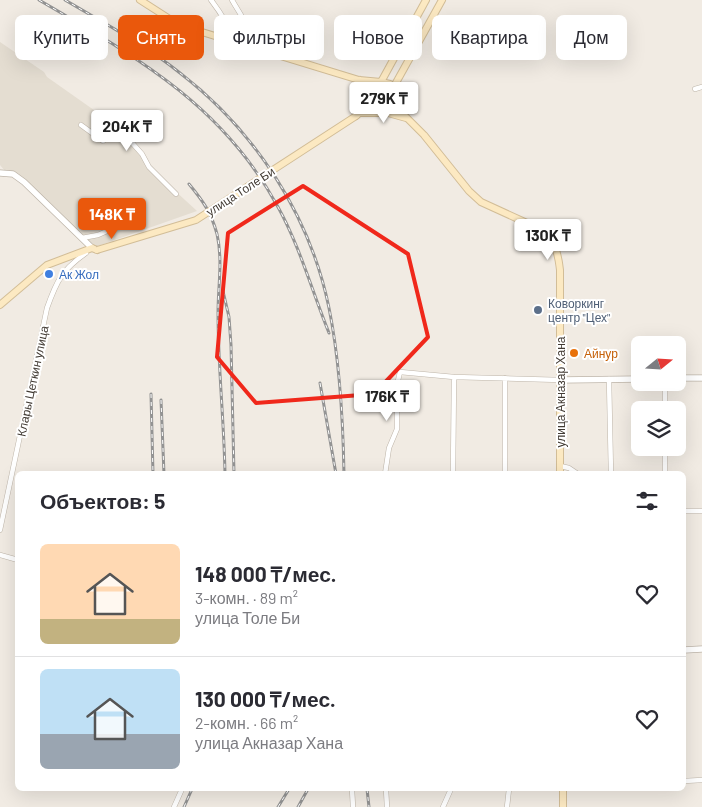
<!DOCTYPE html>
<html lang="ru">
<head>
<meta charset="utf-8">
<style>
	body { margin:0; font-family:Barlow,sans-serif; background:#f2f2f3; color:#2b2b33; height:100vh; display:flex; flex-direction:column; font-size:19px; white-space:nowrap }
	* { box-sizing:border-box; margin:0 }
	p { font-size:16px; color:#7c7c81 }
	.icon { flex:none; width:28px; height:28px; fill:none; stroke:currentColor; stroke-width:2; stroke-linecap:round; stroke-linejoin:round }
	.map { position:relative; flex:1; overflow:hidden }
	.sheet { position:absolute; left:15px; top:471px; width:671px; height:320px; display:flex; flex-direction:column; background:#fff; border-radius:8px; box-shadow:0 5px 20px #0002 }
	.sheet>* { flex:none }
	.hud { position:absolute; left:15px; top:15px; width:672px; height:45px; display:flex; gap:10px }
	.needle { width:32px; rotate:72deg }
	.tools { position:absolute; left:631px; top:336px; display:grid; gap:10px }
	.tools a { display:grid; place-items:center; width:55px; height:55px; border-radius:8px; background:#fff; box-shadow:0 5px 20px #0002; font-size:25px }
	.price { position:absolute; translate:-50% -42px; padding:0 11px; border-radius:5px; background:#fff; color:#222; font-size:16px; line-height:32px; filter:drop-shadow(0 1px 2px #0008) }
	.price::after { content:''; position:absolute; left:50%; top:30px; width:15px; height:11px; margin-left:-8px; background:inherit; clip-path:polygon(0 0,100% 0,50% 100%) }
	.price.current { background:#ea580c; color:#fff }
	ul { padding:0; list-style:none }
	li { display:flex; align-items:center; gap:15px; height:125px; padding:0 25px }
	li+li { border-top:1px solid #e1e1e2 }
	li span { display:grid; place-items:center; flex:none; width:140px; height:100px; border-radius:8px; color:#555 }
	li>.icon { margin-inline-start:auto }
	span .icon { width:60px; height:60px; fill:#fffc; stroke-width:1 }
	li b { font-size:21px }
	h2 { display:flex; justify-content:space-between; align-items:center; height:60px; padding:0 25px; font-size:21px }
	.tag { padding:0 18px; border-radius:8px; background:#fff; box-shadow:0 5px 20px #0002; font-size:18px; line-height:45px }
	.tag.current { background:#ea580c; color:#fff }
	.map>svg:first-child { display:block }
	.residential { fill:#e4ddd1 }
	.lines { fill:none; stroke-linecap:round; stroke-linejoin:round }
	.minor-casing { stroke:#beb5a9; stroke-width:5.5 }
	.tertiary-casing { stroke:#beb5a9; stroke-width:7 }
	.secondary-casing { stroke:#d2bd97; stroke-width:8 }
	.minor { stroke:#fff; stroke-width:4.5 }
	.tertiary { stroke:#fff; stroke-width:5.5 }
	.secondary { stroke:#fce9c2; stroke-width:6 }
	.rail-casing { stroke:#939393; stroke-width:3 }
	.rail { stroke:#fff; stroke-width:1; stroke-dasharray:4; stroke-linecap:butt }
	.secondary-bridge-casing { stroke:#d2bd97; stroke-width:8; stroke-linecap:butt }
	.secondary-bridge { stroke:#fce9c2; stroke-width:6 }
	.marked { fill:none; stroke:#f0281b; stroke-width:4; stroke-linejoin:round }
	.shop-dot { fill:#3f7fe0; stroke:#fff; stroke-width:2 }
	.service-dot { fill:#5c6f8a; stroke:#fff; stroke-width:2 }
	.food-dot { fill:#e8710a; stroke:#fff; stroke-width:2 }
	.labels { text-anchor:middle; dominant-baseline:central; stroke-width:4; stroke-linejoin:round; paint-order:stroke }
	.street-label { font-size:12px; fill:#423b34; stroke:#fff }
	.shop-label { font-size:12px; fill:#366cbe; stroke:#fff; text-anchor:start }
	.service-label { font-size:12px; fill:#4e5e75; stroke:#fff; text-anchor:start }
	.food-label { font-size:12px; fill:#c56008; stroke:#fff; text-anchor:start }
</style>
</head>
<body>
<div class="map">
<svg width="702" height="807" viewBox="0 0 702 807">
	<rect width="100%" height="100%" fill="#f1ebe3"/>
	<path class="residential" d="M0,42L44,72L47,77L118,127L142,154L149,167L197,211L92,248L24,182L6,172L0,165Z"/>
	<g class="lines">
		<g class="minor-casing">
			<path id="minor" d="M211,0C221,13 229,26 235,42
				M232,0C239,13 254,31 249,46
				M695,89L702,87
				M81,125L103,141L118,127L142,154L149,167L176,194
				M82,238L98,235L107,231L110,211
				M505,378V474
				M609,379L611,474
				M665,382V410
				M665,448V474
				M560,466L569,468L578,474
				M385,474L389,448L397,429V385L400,372L454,377L561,380
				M453,474L454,377
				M684,511H702
				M0,530L47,308C57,280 62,270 86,253
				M0,555L18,560
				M684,781L702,780
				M352,789L353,807
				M386,789L387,807
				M174,807L182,789
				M443,807L451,789
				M507,807L509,789"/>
		</g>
		<g class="tertiary-casing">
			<path id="tertiary" d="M0,173L13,174L24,182L92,248
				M678,378H702
				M561,380L640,379
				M684,650L702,649"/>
		</g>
		<g class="secondary-casing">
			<path id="secondary" d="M140,0L179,25L359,80L381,82L426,0
				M372,101L384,99L403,114L424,135L469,191L481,202L540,229C555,241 558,252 560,270V474
				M403,112L390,84L381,82L375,88V92L378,97L384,99L390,96L392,90L442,0
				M361,113H388L406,118
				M356,116L372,101L375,92L360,80
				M0,305L47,265L92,248L97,250
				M563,789V807"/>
		</g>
		<use href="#minor" class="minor"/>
		<use href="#tertiary" class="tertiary"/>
		<use href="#secondary" class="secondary"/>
		<g class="rail-casing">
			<path id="rail" d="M39,0C136,57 222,104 278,207C300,247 312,291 329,333
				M65,0C104,23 145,45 180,73C255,131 310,215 329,308C340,362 343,419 344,474
				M189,184C203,201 211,212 217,234C223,261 218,286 218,313C218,367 224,420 225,474
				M223,291L229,317L231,345L234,474
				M320,383L336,474
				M151,394L153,474
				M161,400L164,474
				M367,789L369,807
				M184,807L192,789
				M278,807L289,789
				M298,807L308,789"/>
		</g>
		<use href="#rail" class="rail"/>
		<g class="secondary-bridge-casing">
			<path id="secondary-bridge" d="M97,250L196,220L356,116"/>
		</g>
		<use href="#secondary-bridge" class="secondary-bridge"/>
	</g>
	<path class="marked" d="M303,186L408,254L428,337L374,394L256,403L217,357L228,233Z"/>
	<circle class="shop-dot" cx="49" cy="274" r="5"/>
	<circle class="service-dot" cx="538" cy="310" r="5"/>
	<circle class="food-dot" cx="574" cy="353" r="5"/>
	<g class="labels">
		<g class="street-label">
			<text transform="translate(240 191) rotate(-33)">улица Толе Би</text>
			<text transform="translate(32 381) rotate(-78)">Клары Цеткин улица</text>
			<text transform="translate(560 392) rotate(-90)">улица Акназар Хана</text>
		</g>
		<g class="shop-label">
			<text x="59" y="274">Ак Жол</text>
		</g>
		<g class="service-label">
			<text x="548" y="303">Коворкинг<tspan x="548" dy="14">центр "Цех"</tspan></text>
		</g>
		<g class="food-label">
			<text x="584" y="353">Айнур</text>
		</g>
	</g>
</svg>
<div class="tools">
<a><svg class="needle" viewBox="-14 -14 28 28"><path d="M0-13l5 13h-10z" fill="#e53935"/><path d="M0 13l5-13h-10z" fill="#7c7c81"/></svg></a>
<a><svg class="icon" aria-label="layers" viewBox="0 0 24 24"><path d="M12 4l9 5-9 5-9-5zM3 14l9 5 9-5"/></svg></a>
</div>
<b class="price" style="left:384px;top:124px">279K ₸</b>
<b class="price" style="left:127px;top:152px">204K ₸</b>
<b class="price current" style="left:112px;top:240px">148K ₸</b>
<b class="price" style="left:548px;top:261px">130K ₸</b>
<b class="price" style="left:387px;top:422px">176K ₸</b>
<div class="hud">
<a class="tag">Купить</a>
<a class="tag current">Снять</a>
<a class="tag">Фильтры</a>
<a class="tag">Новое</a>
<a class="tag">Квартира</a>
<a class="tag">Дом</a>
</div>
<section class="sheet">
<h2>Объектов: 5<svg class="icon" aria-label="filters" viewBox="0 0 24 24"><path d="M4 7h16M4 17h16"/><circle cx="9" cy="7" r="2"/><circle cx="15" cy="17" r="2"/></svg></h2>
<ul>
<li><span style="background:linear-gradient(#ffd9b3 75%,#c2b280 0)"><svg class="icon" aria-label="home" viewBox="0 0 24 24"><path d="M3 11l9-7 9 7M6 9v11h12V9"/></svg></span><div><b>148 000 ₸/мес.</b><p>3-комн. · 89 m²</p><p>улица Толе Би</p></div><svg class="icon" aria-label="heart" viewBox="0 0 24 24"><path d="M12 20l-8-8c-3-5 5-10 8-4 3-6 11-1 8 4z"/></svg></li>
<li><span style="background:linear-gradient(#bfe0f5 65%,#9aa5b1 0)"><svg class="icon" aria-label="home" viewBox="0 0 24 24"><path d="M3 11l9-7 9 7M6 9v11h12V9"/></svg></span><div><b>130 000 ₸/мес.</b><p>2-комн. · 66 m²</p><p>улица Акназар Хана</p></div><svg class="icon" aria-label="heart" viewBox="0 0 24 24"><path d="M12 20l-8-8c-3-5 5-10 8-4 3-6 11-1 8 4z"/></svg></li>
</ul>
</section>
</div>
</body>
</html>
